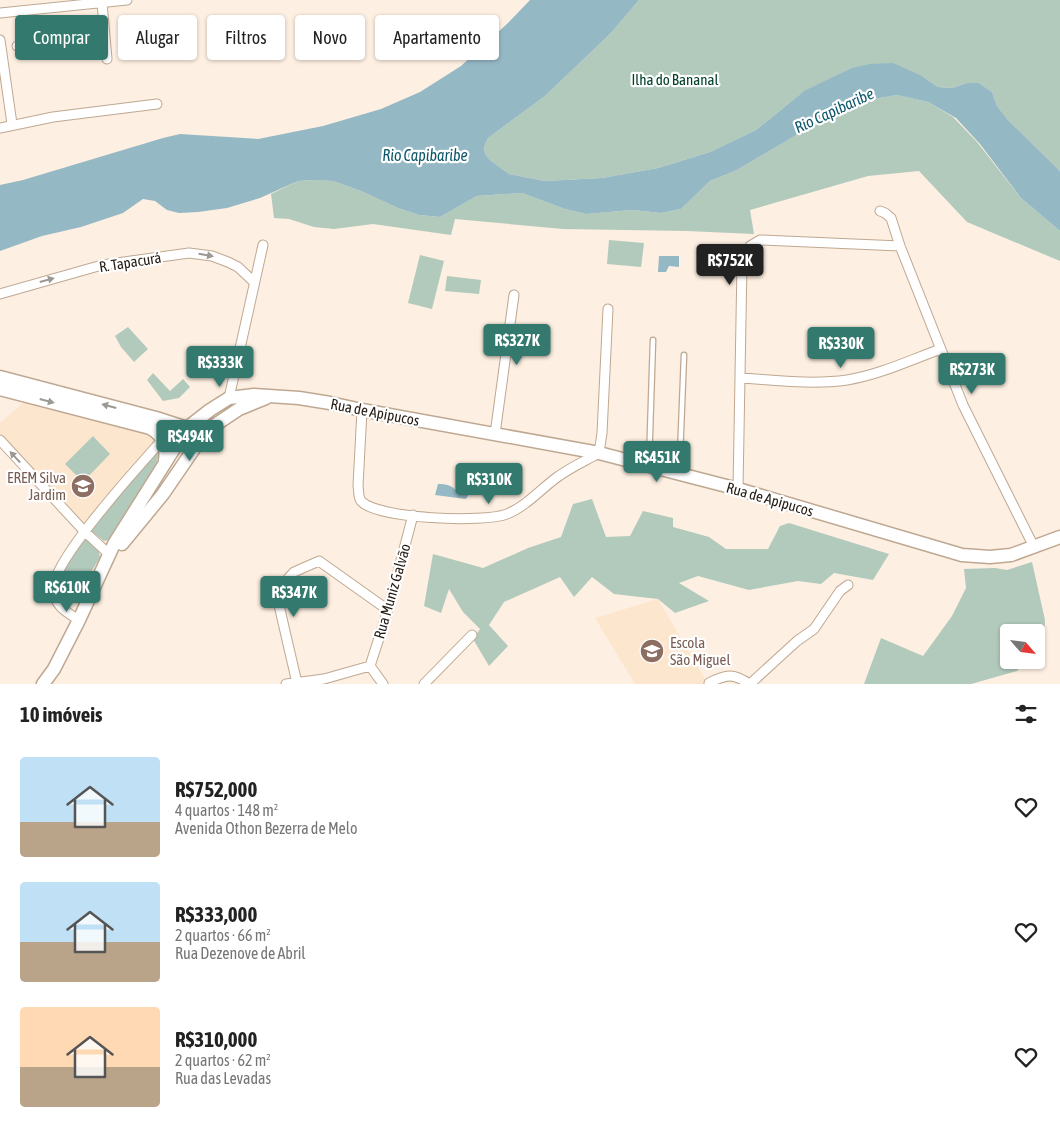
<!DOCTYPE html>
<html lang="pt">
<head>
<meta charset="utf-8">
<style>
	body { margin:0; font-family:"Asap Condensed",sans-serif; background:#f6f6f6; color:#222; height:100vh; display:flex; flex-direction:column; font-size:19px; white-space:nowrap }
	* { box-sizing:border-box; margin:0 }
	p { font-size:16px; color:#767676 }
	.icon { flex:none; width:28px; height:28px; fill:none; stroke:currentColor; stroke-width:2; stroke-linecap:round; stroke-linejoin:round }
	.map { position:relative; height:684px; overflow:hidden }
	.sheet { display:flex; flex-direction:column; background:#fff; flex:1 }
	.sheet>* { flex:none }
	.banner { position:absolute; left:15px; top:15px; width:500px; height:45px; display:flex; gap:10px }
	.needle { width:32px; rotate:118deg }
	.fabs { position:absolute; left:1000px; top:624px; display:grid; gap:10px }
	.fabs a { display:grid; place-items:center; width:45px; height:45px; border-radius:5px; background:#fff; box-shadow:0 1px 4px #0004; font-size:25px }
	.price { position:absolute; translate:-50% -42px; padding:0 11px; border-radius:5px; background:#33796e; color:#fff; font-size:16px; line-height:32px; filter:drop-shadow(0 1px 2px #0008) }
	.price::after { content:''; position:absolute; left:50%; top:30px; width:15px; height:11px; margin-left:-8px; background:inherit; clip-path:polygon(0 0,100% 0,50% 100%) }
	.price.on { background:#222; color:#fff }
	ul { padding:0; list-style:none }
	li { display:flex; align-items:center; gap:15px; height:125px; padding:0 20px }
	li span { display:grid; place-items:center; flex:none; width:140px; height:100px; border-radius:5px; color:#555 }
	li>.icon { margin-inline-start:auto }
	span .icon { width:60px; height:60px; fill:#fffc; stroke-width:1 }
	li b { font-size:21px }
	h2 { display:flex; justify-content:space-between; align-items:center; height:60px; padding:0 20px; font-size:21px }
	.tag { padding:0 18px; border-radius:5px; background:#fff; box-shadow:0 1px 4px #0004; font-size:18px; line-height:45px }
	.tag.on { background:#33796e; color:#fff }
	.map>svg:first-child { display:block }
	.built { fill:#fde6ce }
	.green { fill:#b1cabc }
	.water { fill:#95b8c5 }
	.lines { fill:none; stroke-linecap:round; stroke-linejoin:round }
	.lane-casing { stroke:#bfa892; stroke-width:7 }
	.street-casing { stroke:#bfa892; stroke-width:11 }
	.secondary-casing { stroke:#bfa892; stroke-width:15 }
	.lane { stroke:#fff; stroke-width:4.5 }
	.street { stroke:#fff; stroke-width:9 }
	.secondary { stroke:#fff; stroke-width:12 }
	.oneway { fill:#9c9894 }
	.labels { text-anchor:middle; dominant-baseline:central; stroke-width:4.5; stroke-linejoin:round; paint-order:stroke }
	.park-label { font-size:15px; fill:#01412a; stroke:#fff }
	.street-label { font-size:15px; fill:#231b12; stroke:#fff }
	.education-label { font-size:15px; fill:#785e54; stroke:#fff; text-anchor:end }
	.water-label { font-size:16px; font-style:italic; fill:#0d5669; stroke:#fff }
</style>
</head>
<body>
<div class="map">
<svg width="1060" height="684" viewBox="0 0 1060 684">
	<rect width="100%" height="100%" fill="#fdefe1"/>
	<path class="built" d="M25,401L148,432L156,445L85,527L0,440V423Z
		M658,599L708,684H635L595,618Z"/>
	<path class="green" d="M639,0H1060V171L1008,120L997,106L992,92L979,83H967L952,88L938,87L922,76L804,91L756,130L710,152L658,168L602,178L545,181L509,174L490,160L485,154L484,147L488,138L545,96L611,33Z
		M897,95L928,102L953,117L977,142L1021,198L1060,231V261L967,222L919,171L868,176L750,210L754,234L687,231L563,229L455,219L451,235L373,224L334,229L314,227L289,219L274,218L271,194L298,181L315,180L333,181L361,191L398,208L419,215L440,217L477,196L522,193L565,209L586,214L632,210L661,213L681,209L710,181L737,170L822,120L862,101Z
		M609,240L644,243L641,267L607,264Z
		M420,255L444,261L432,309L408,303Z
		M447,276L481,280L479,294L445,291Z
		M128,327L148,349L134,362L121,347L115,336Z
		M153,373L170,391L183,379L190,387L179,398L163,401L147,380Z
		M93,436L110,454L83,482L65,464Z
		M157,446L158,457L156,466L109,540L104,541L90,530Z
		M592,499L606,537L630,536L643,511L673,518V527L709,537L726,549H768L780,526L789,523L889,554L873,580L834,573L821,584L798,581L749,590L698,576L679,583L709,601L675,613L658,599L614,594L592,577L574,597L560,577L504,602L489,625L508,646L489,666L473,639L480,629L463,612L449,589L441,613L424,606L433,554L483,568L528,548L561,537L573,504Z
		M86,537L99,552L100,557L79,593L72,595L55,585L82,538Z
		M1032,562L1045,620L1044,643L1036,651V632H1009V660H1027L1017,671L971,684H864L881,638L923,656L952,616L966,588L964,569L995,568L1007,570Z"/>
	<path class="water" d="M530,0H639L611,33L545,96L488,138L484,147L485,154L490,160L509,174L545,181L602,178L658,168L710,152L756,130L804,91L852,68L870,64L893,63L922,76L938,87L952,88L967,83H979L992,92L997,106L1008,120L1060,171V231L1021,198L980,144L956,118L928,102L897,95L862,101L822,120L737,170L710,181L681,209L661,213L632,210L586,214L565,209L522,193L477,196L440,217L419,215L398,208L361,191L333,181L315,180L298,181L260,198L227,208L198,212L179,213L167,210L155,201L143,199L123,213L81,227L42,236L0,251V185L23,180L163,138L180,134L258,139L323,126L381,109L420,92L461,66L508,23Z
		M659,256H679V267L669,266L666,272H658Z
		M438,484C447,484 452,485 457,492L469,494L466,499L435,495Z"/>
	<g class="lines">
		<g class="lane-casing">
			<path id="lane" d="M649,464L653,340
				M678,471L680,456L684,355"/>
		</g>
		<g class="street-casing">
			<path id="street" d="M102,3L107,59
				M0,13L127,0
				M0,40L12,124
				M17,46L105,36
				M0,128L53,117L157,104
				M880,211L885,213L891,218L900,246L963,405L1034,547
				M0,294L102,265L189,253L212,256L228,262L238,267L254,282
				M740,378C774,380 812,385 847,380C879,375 910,360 941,349
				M229,398L263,245
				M362,410L358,486C359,491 358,497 361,501C377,519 484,523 507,514C525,507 540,490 556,478C569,468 585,461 599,453L602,433L608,309
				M495,434L514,295
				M0,440L84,531L110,555
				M738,489L742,263L750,246L760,240L900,246
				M79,620C66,612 55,606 53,590C51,561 141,464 163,439
				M370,666L388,610L413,515
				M370,666L383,684
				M297,683L278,601L284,583L294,572L319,561L388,610
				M709,683C726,674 734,673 749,684
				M286,684L324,679L370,666
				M424,684L472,635
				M750,684L797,641L814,629L840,591L848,585"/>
		</g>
		<g class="secondary-casing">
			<path id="secondary" d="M0,377L156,418L187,428
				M0,389L150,428C164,436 167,446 165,461
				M122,544L163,494L202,437L212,427L239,409L266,398
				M43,684L54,669L79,620L114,544L187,428L210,410L229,398L254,395L299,398L330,403L362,410L599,453L738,489L962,555L990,557L1011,555L1060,537"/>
		</g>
		<use href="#lane" class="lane"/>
		<use href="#street" class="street"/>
		<use href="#secondary" class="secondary"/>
	</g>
	<defs><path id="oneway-solid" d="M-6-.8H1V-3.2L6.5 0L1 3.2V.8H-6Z" transform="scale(1.25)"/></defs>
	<g class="oneway">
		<use href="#oneway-solid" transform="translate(206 255) rotate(10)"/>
		<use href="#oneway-solid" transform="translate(47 280) rotate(-15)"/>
		<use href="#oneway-solid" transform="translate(47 401) rotate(15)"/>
		<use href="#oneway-solid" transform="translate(109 406) rotate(-165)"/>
		<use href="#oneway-solid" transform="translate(15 457) rotate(-133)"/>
	</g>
	<defs>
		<g id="school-disc" transform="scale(1.25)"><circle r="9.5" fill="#8d6e63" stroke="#fff"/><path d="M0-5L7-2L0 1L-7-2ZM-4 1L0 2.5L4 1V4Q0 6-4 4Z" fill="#fff"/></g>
	</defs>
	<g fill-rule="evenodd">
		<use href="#school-disc" x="83" y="486"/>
		<use href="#school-disc" x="652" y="651"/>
	</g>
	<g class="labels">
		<g class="park-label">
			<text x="675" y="79">Ilha do Bananal</text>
		</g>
		<g class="street-label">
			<text transform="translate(130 262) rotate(-9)">R. Tapacurá</text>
			<text transform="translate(375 412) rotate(11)">Rua de Apipucos</text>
			<text transform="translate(770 499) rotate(16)">Rua de Apipucos</text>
			<text transform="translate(392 591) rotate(-74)">Rua Muniz Galvão</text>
		</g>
		<g class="education-label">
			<text x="66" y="477">EREM Silva<tspan x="66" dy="17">Jardim</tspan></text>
			<text x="670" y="642" text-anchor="start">Escola<tspan x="670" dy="17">São Miguel</tspan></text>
		</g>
		<g class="water-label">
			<text transform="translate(834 110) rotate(-25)">Rio Capibaribe</text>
			<text x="425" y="155">Rio Capibaribe</text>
		</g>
	</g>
</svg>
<div class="fabs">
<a><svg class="needle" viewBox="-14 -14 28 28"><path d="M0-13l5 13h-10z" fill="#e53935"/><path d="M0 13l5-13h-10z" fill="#767676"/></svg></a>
</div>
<b class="price on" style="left:730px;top:286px">R$752K</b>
<b class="price" style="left:517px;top:366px">R$327K</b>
<b class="price" style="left:841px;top:369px">R$330K</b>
<b class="price" style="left:220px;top:388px">R$333K</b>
<b class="price" style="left:972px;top:395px">R$273K</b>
<b class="price" style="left:190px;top:462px">R$494K</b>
<b class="price" style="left:657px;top:483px">R$451K</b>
<b class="price" style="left:489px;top:505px">R$310K</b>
<b class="price" style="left:67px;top:613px">R$610K</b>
<b class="price" style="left:294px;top:618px">R$347K</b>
<div class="banner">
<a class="tag on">Comprar</a>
<a class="tag">Alugar</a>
<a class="tag">Filtros</a>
<a class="tag">Novo</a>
<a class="tag">Apartamento</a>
</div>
</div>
<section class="sheet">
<h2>10 imóveis<svg class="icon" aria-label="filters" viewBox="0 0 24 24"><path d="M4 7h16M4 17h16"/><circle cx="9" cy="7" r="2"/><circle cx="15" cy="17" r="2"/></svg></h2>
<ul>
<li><span style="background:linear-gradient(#bfe0f5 65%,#b9a48a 0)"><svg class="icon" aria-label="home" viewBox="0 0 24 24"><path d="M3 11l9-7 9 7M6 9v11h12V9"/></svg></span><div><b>R$752,000</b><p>4 quartos · 148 m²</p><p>Avenida Othon Bezerra de Melo</p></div><svg class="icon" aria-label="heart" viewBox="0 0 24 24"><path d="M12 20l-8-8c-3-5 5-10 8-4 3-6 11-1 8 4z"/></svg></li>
<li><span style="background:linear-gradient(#bfe0f5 60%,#b9a48a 0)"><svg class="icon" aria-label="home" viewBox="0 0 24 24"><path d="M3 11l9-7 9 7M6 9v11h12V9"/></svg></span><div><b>R$333,000</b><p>2 quartos · 66 m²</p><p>Rua Dezenove de Abril</p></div><svg class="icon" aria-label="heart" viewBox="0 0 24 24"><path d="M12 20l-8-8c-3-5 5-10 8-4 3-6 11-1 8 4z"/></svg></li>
<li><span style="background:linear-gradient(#ffd9b3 60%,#b9a48a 0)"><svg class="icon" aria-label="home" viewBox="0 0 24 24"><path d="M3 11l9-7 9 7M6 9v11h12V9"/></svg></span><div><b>R$310,000</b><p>2 quartos · 62 m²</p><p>Rua das Levadas</p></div><svg class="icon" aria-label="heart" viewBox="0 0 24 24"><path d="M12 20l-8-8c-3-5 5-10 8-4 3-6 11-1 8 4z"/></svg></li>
</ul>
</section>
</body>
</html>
